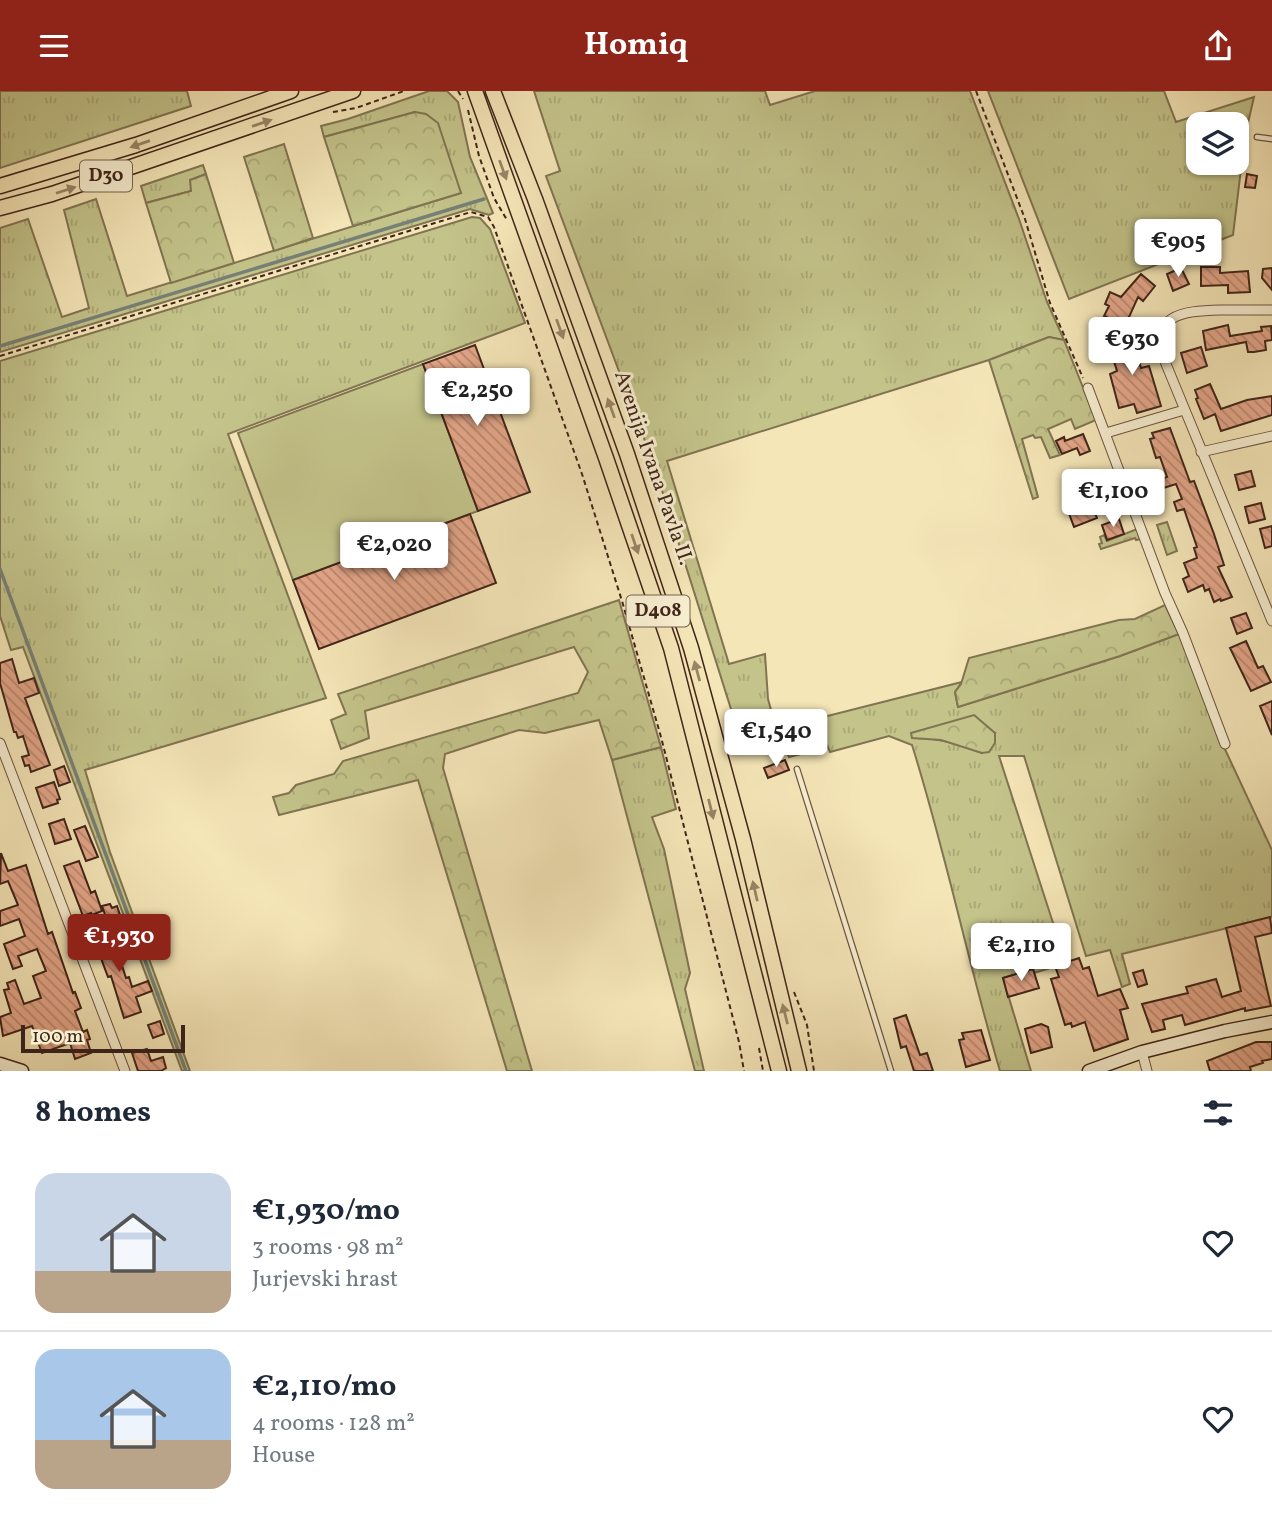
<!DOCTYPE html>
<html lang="en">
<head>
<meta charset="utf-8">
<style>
	body { margin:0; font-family:Vollkorn,serif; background:#f6f6f7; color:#1f2937; height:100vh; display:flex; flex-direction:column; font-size:26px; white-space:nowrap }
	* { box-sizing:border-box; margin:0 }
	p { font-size:23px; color:#747a83 }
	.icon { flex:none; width:38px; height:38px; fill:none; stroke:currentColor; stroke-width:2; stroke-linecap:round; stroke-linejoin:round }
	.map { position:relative; height:980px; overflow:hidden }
	.drawer { display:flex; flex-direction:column; background:#fff; flex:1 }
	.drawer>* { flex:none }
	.controls { position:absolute; left:1186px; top:21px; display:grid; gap:14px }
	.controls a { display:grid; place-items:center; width:63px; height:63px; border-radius:14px; background:#fff; box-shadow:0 2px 5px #0004; font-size:35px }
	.scale { position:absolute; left:21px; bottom:18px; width:164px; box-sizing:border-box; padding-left:7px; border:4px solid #3f2419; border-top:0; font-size:19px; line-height:24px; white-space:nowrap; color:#3f2419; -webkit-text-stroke:5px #f8efd1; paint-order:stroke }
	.price { position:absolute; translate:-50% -60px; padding:0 16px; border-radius:7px; background:#fff; color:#222; font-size:23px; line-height:46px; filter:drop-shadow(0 2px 4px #0008) }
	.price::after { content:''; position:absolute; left:50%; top:42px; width:21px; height:16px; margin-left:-10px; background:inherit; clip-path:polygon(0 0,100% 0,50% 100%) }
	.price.on { background:#8f2418; color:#fff }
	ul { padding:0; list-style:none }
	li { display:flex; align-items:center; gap:21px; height:175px; padding:0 35px }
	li+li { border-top:2px solid #e0e1e3 }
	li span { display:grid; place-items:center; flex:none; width:196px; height:140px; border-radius:21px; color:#555 }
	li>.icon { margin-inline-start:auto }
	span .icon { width:84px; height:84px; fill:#fffc; stroke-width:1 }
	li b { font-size:30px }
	h2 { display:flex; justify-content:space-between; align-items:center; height:84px; padding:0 35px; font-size:30px }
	header { display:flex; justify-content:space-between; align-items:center; height:91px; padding:0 35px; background:#8f2418; color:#fff; font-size:32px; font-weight:700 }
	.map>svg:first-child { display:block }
	.grass { fill:url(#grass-tufts); stroke:#817452; stroke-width:2; fill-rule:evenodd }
	.forest { fill:url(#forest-crowns); stroke:#817452; stroke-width:2 }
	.pitch { fill:#c3c38a; stroke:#817452; stroke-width:2 }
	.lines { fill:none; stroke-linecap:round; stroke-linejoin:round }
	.stream { stroke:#778077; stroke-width:3.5 }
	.building { fill:url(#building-back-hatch); stroke:#3f2419; stroke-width:2 }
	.lane-casing { stroke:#6c5441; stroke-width:7 }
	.street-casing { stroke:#6c5441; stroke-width:11 }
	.secondary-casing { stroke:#3f2419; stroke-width:15 }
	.primary-casing { stroke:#3f2419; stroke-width:17 }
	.path { stroke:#3f2419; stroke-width:2; stroke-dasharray:5 3.5; stroke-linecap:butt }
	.lane { stroke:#f8efd1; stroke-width:4.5 }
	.street { stroke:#f8efd1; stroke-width:9 }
	.secondary { stroke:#f8efd1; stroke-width:12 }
	.primary { stroke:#f5e6b8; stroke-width:14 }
	.oneway { fill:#9a8568 }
	.labels { text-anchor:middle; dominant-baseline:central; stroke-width:6; stroke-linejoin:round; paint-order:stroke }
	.shield { fill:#f8efd1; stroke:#766150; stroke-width:2 }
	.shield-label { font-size:19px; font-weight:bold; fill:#3f2419 }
	.street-label { font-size:21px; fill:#3f2419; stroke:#f8efd1 }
</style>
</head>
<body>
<header><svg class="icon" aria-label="menu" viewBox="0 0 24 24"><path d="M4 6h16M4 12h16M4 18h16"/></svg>Homiq<svg class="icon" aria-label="share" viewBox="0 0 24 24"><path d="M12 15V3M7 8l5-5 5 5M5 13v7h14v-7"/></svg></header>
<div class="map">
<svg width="1272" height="980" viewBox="0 0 1272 980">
	<defs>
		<pattern id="grass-tufts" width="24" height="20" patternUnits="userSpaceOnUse" patternTransform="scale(1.75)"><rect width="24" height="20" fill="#c3c38a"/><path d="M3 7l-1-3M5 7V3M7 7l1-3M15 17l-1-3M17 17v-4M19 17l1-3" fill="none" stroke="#a9a776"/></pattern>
		<pattern id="forest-crowns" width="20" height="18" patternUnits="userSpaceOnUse" patternTransform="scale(1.75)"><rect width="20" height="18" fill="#c3c38a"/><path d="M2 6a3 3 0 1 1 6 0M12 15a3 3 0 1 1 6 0" fill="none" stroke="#a9a776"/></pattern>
		<pattern id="building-back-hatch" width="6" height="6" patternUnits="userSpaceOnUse" patternTransform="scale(1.75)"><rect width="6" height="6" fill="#e4a689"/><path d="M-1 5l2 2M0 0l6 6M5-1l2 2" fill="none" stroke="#ba876f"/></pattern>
	</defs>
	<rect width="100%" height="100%" fill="#f5e6b8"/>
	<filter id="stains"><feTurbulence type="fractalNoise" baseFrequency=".00286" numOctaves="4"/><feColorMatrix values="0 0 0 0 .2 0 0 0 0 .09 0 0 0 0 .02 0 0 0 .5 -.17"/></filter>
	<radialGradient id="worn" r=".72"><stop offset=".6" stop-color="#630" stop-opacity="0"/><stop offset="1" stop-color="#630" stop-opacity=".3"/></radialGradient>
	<path class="grass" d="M0,0H187L191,15L0,77Z
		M429,0H447L458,11L470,66L493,122L489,124L470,118L0,261V137L28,128L62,226L89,217L64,119L96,108L127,205L461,102L415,21L324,46L321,35L348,28Z
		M534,0H765L770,14L815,0H970L1019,128L1047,211L1064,249L1049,246L989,269L667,370L729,573L765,563L768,608L773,626L781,627L792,634L962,591L955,601L958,616L1120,565L1179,543L1223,654L1272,759V826L1122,863L1130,893L1122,896L1110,859L1086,865L1024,665H999L1066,872L1034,882L1033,878L1003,887L1031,980H1000C968,872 946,762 912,654L889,645L830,661L828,656L789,666L772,630L737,637L654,374L546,85L560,80ZM995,642L982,662C959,653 937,646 912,647Z
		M988,0H1164L1176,31L1254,6L1245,45L1233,144L1069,208ZM1237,33V72H1199V33Z
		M203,74L206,83L191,89V100L146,112L141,95Z
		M472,126L480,127L490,138L525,232L228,343L326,607L85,679L110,761L190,980H182L23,556L11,559L0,525V270Z
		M1167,431L1177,460L1167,464L1157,434Z
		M661,656L676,718L652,726L664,758L690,882L685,898L704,980H695L612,669Z"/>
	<path class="forest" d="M415,21L426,23L438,32L461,102L353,135L324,46Z
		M284,53L313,147L274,160L244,66Z
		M206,83L234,172L171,192L146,112L191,100L190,89Z
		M1049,246L1064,249L1096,329L1075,338L1071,328L1048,338L1060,364L1050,367L1041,346L1035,347L1033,344L1022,348L1038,406L1033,408L989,269Z
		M1137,438L1141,448L1136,449L1135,447L1101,458L1099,453L1102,452L1100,446L1104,444L1107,450Z
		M619,509L661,656L612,669L599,629L545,642L519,639L445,663L443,677L532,980H507L418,689L279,724L273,706L289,702L296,694L334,683L343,670L578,602L588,581L574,556L365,620L369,647L341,658L331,629L346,623L338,603Z
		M1165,514L1179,543L1120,565L958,616L955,601L961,593L969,567L1119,529L1135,528Z
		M974,624L995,642V652L989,661L982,662L941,649L912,647L911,642Z"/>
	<path class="pitch" d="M423,273L478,420L293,489L238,342Z"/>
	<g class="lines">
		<path class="stream" d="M0,255L484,108
			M0,478L186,980"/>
	</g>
	<path class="building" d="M1247,83L1257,85L1255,97L1245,96Z
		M1201,176H1220V182L1248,180L1250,201L1228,202V194L1201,195Z
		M1181,177L1189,193L1173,200L1167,183Z
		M1272,177V199L1262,187L1263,178Z
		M1141,183L1155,195L1143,210L1138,206L1125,235L1104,225L1109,215L1105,213L1110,201L1121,206Z
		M1228,234L1230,245L1262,240L1261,236L1271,235L1272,249L1265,250L1266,259L1254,261H1248L1246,251L1206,259L1203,240Z
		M1128,242L1137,272L1139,271L1141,277L1149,275L1161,315L1137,322L1134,313L1119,317L1110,283L1117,280L1107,248Z
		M475,254L530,401L478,420L423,273Z
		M1201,256L1207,275L1187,282L1181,262Z
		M1210,293L1221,318L1247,309L1272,305V324L1221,340L1215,323L1204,328L1196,308L1198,307L1195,299Z
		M1170,337L1190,391L1194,390L1214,443L1224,474L1218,476L1232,506L1221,510L1220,508L1214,511L1209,498L1205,500L1203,494L1188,501L1183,488L1189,485L1184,472L1197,467L1194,457L1197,456L1184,418L1177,420L1174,411L1182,408L1176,393L1154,400L1151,392L1167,386L1160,366L1156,367L1150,348L1154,347L1152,342Z
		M1083,343L1090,360L1080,364L1077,357L1062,363L1056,350L1064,346L1065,350Z
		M1251,380L1255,395L1239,399L1235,384Z
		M1089,408L1097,427L1074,436L1067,417Z
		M1261,412L1265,428L1249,432L1245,416Z
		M470,423L496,492L319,558L293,489Z
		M1119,428L1124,443L1107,449L1102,434Z
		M1272,435V455L1265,457L1260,438Z
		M1246,522L1252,537L1237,543L1231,527Z
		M1246,550L1258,577L1263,575L1271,591L1251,600L1230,557Z
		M12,568L19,592L34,587L39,602L25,607L50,674L31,681L29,674L25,675L22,666L29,664L23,645L18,647L16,641H14L0,592V572Z
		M1272,610V644L1260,615Z
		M785,669L789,679L768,687L764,677Z
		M64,675L70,691L59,695L54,679Z
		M54,691L60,708L57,709L58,712L43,717L36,697Z
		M64,728L71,748L55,753L49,733Z
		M85,735L98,766L86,770L74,739Z
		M1,762L8,780L26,774L48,843L52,841L73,902L75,901L81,917L75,920L83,941L87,939L90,948L87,949L91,962L75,968L70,952L42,962L32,935L3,945L0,926L11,922L4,899L9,898L7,892L15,889L24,913L41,907L33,885L46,880L37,858L18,865L22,875L13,878L4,853L25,845L19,828L0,835V820L18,814L8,790L0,793Z
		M79,770L91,802L95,800L102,820L92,824L91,822L83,825L64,775Z
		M110,813L112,817L117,815L122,830L109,835L102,815Z
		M1270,826L1272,842L1255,846L1271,915L1245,920V917L1185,934L1182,924L1163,929L1165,938L1152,941L1142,913L1188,902L1186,896L1216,888L1222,906L1241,900L1226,837Z
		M110,837L126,887L129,886L132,896L148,890L152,900L136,906L141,921L124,927L111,885L108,886L92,843Z
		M1079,867L1083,878L1089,876L1098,905L1120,898L1128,917L1120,919L1128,948L1094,960L1085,931L1072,936L1071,932L1065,934L1051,888L1059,886L1055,875Z
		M1033,878L1039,897L1008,906L1003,887Z
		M1143,879L1147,893L1138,896L1133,882Z
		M906,924L920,964L927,962L933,980H914L906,955L901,957L894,928Z
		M160,930L164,943L153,947L148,934Z
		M1041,933L1048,936L1052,956L1031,962L1025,938Z
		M981,939L990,969L966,976L959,949L964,948L962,942Z
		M1256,951H1272V968L1262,970L1263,972L1250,976L1251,980H1210L1207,970Z
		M147,958L151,970L163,966L166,977L161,980H138L132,962Z"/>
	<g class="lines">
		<g class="lane-casing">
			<path id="lane" d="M1257,46L1272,48
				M797,678L891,980"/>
		</g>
		<g class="street-casing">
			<path id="street" d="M1272,219C1255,219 1238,219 1221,219C1181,220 1149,223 1166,273L1272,530
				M1088,297L1165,502L1183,542L1225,653
				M1106,342L1184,319
				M1201,361L1272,345
				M0,652L125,980
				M1142,961L1147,980"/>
		</g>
		<g class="secondary-casing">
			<path id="secondary" d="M0,973L22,980
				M1089,980L1142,961L1225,940L1272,931"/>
		</g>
		<g class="primary-casing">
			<path id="primary" d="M475,0L606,367L671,557L779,980
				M493,0L535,108L627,363L691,557L743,748L799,980
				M0,95L136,54L291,0
				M0,117L52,103L353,0"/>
		</g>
		<path class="path" d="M458,0L463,8
			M976,0L1025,128L1050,212L1083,287
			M468,19L479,65L494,107L507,129
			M333,21L356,17L404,0
			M0,265L471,121L488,126L494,136L582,383L622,510L661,646L739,951L744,980
			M794,901L807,934L814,980
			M759,957L763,980"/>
		<use href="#lane" class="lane"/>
		<use href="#street" class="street"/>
		<use href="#secondary" class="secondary"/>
		<use href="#primary" class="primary"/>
	</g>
	<defs><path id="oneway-solid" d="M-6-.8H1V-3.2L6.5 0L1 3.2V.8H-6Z" transform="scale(1.75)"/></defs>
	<g class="oneway">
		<use href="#oneway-solid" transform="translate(262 32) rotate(-19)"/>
		<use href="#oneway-solid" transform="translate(140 53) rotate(161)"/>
		<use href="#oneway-solid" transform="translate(503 79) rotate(70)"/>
		<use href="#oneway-solid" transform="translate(66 99) rotate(-18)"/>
		<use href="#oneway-solid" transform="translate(560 238) rotate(70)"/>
		<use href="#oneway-solid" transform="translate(611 317) rotate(-110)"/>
		<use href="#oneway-solid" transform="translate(635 453) rotate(71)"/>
		<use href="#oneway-solid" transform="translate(697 580) rotate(-105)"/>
		<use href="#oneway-solid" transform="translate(711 718) rotate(76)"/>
		<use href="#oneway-solid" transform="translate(755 800) rotate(-103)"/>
		<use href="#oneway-solid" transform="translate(785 923) rotate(-104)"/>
	</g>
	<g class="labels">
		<g class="shield">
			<rect x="80" y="69.5" width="52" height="31" rx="5"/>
			<rect x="626.5" y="504.5" width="63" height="31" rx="5"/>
		</g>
		<g class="shield-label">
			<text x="106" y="85">D30</text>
			<text x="658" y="520">D408</text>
		</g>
		<g class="street-label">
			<text transform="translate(653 377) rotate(71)">Avenija Ivana Pavla II.</text>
		</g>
	</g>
	<rect width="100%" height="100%" filter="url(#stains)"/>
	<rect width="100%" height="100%" fill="url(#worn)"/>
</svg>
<div class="controls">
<a><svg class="icon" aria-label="layers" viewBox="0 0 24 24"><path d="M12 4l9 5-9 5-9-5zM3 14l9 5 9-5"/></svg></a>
</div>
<div class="scale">100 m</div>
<b class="price" style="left:1178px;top:188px">€905</b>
<b class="price" style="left:1132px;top:286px">€930</b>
<b class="price" style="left:477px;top:337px">€2,250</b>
<b class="price" style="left:1113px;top:438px">€1,100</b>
<b class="price" style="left:394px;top:491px">€2,020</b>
<b class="price" style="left:776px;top:678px">€1,540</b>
<b class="price on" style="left:119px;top:883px">€1,930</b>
<b class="price" style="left:1021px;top:892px">€2,110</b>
</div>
<section class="drawer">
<h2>8 homes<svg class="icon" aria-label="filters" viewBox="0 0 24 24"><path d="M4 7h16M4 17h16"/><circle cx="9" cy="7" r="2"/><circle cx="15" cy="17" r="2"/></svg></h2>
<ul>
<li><span style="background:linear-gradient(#c9d6e8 70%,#b9a48a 0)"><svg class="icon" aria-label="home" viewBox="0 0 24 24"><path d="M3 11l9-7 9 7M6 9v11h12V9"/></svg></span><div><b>€1,930/mo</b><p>3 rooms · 98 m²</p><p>Jurjevski hrast</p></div><svg class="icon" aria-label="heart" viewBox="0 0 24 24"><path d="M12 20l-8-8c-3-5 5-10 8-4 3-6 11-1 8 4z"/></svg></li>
<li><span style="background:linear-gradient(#a9c7e8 65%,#b9a48a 0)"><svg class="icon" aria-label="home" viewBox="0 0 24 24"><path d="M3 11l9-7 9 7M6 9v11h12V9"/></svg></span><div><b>€2,110/mo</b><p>4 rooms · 128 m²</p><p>House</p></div><svg class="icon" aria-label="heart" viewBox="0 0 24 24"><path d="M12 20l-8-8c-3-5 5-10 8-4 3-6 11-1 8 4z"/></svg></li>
</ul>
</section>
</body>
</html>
